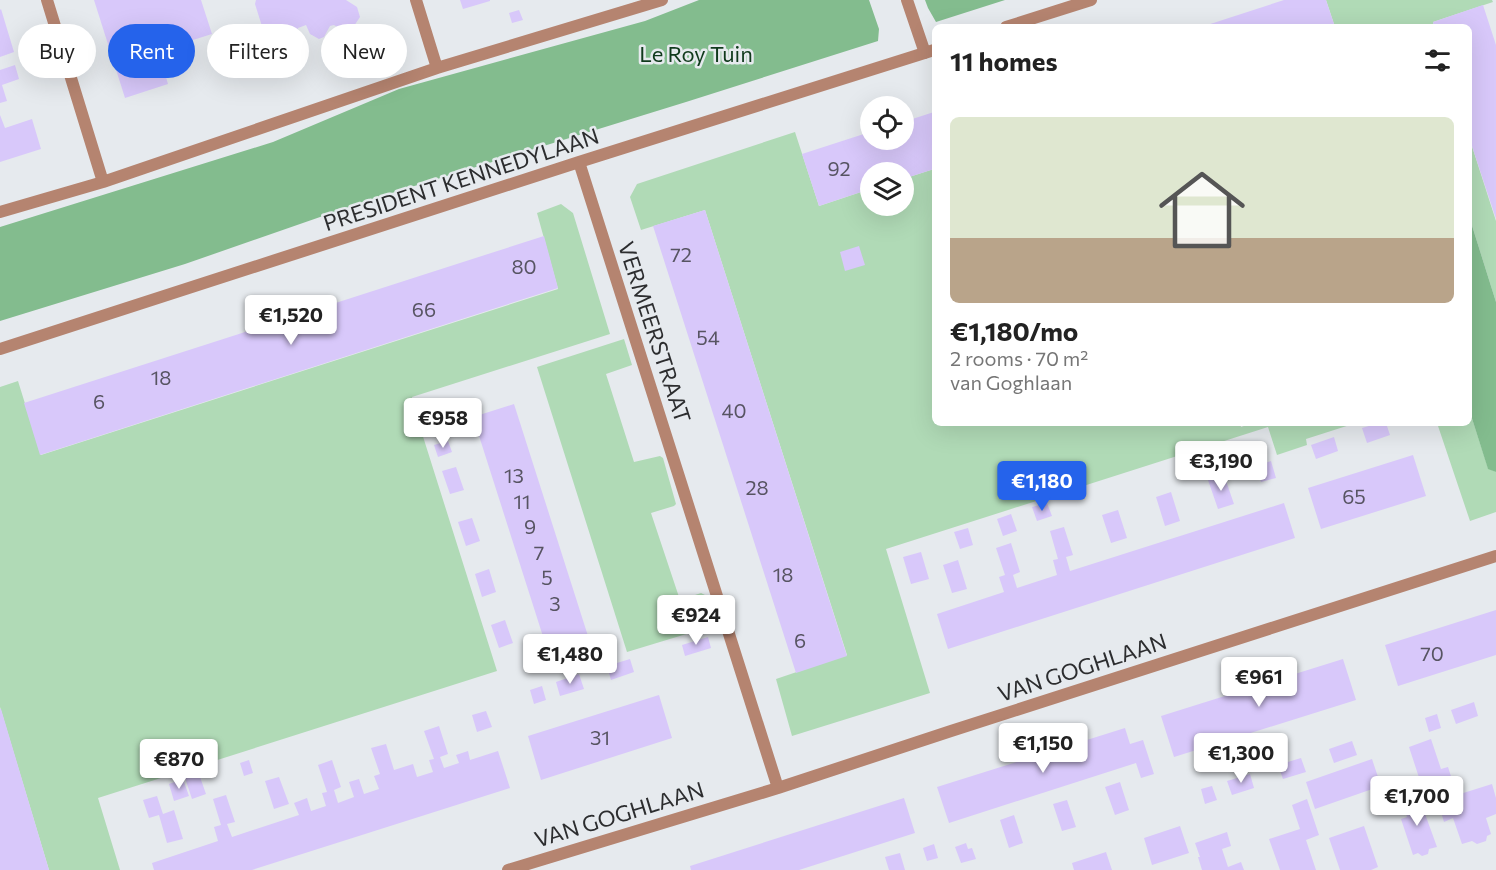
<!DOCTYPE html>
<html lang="en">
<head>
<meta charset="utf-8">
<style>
	body { margin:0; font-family:Commissioner,sans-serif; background:#f6f6f6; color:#222; height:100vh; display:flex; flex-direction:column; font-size:22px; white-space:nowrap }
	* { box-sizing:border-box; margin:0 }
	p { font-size:20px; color:#767676 }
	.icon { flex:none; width:33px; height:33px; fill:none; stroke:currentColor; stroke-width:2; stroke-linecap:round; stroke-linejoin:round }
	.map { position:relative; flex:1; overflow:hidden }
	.sheet { position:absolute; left:932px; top:24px; width:540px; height:402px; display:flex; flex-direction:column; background:#fff; border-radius:9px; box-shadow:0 6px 24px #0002 }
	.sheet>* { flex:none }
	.hud { position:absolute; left:18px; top:24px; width:570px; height:54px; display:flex; gap:12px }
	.fabs { position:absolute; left:860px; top:96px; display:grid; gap:12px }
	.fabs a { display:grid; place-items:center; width:54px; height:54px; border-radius:50%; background:#fff; box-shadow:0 6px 24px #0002; font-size:30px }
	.price { position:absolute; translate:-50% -51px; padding:0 14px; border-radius:6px; background:#fff; color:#222; font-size:20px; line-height:39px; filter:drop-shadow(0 2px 3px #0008) }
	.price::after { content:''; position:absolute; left:50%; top:36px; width:18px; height:14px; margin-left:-9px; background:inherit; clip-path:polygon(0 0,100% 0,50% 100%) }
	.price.selected { background:#2563eb; color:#fff }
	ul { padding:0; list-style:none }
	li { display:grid; align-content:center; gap:12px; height:318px; padding:0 18px }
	li span { display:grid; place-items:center; height:186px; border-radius:9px; color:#555 }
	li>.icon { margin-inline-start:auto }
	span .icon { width:108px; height:108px; fill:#fffc; stroke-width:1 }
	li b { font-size:26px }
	h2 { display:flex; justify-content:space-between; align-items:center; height:72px; padding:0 18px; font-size:26px }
	.pill { padding:0 21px; border-radius:27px; background:#fff; box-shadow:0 6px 24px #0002; font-size:21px; line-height:54px }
	.pill.selected { background:#2563eb; color:#fff }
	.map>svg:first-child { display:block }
	.green { fill:#b0dab6 }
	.forest { fill:#83bc8e }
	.building { fill:#d8c8fa }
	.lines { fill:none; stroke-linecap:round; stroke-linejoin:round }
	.minor { stroke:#b58470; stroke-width:12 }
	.labels { text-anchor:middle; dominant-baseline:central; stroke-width:5; stroke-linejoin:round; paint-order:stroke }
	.number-label { font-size:20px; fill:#575462 }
	.park-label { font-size:22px; fill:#103a1c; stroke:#e6eaee }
	.street-label { font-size:22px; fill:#2c2d2f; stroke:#e6eaee }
</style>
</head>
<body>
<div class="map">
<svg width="1496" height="870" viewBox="0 0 1496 870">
	<rect width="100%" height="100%" fill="#e6eaee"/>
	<path class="green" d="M1326,0H1492L1493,2L1433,22L1434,27H1335Z
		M795,132L819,206L870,189V206H903V179L934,169V423H1240L1241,427L1252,423H1356L1306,439L1307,445L1277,455L1268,427L886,549L930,693L792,736L776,679L847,655L705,210L641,230L630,197L637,184Z
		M1468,134L1496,221V302L1469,216Z
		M561,204L573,213L610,334L412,397L414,408L497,671L98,798L120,870H49L0,707V387L18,381L41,455L558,289L537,213Z
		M624,339L632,365L606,374L634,462L660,456L663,458L676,504L674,506L651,513L680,600L701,593L707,596L716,625L627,652L537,367Z
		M1469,409L1488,468L1496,472V512L1470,521L1437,423H1468Z"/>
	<path class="forest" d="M699,0H869L879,29L878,41L686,102L369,200L185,264L0,321V227L273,142L399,89L645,21Z
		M925,0H1005L936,22L928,8Z
		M1469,216L1496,302V472L1488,469L1469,409Z"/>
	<path class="building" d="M94,0H201L212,34L180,44L185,60L163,67L168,84L125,98Z
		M256,0H346L357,7L360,17L354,26L344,31L334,25L330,26L324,37L319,39L310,34L306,25L298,28L294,39L276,44L266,39L255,4Z
		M460,0H490V1L463,9Z
		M1284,0H1326L1335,27H1201Z
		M1483,5L1496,45V219L1468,134V27H1434L1433,22Z
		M1,9L14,52L0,57V10Z
		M519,10L523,20L512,23L509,13Z
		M15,65L19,79L2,85L7,101L0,103V70Z
		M934,112V169L903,179V172H870V189L819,206L802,154L870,132V140H903V122Z
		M0,115L5,128L32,119L41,149L0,162Z
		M705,210L847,656L796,673L653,226Z
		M544,236L558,288L40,455L24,403Z
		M859,246L865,265L845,271L840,252Z
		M514,404L588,636L547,649L473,417Z
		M1379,423H1386L1390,435L1367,443L1362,428Z
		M1334,437L1338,451L1316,459L1311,445Z
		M448,441L452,452L438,457L434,445Z
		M1231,445L1236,460L1223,464L1219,449Z
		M1413,455L1426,496L1321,529L1308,488Z
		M1271,461L1276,478L1261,482L1256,466Z
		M456,467L464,490L450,494L442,471Z
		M1224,475L1234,504L1218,509L1208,480Z
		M1171,492L1180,521L1165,526L1156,497Z
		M1047,503L1052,516L1037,521L1032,507Z
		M1284,503L1295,538L948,649L937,614L1004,592L999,577L1005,575L996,548L1011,543L1020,572L1013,575L1017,588L1057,575L1053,560L1058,559L1050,531L1064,527L1073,555L1066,557L1070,571Z
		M1118,510L1127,538L1111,543L1102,515Z
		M1011,514L1017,531L1003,536L997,519Z
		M472,518L480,541L466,546L458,522Z
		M968,528L973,545L960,549L954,532Z
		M921,552L929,579L911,584L903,557Z
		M958,560L967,589L952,593L943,565Z
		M489,569L496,592L482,597L475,574Z
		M1496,610V655L1398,686L1385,645Z
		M505,620L513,643L499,648L491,625Z
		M708,637L711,648L685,656L682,645Z
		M630,659L634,672L611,680L607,666Z
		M1343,659L1356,700L1174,757L1161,716Z
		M579,674L584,689L560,696L556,682Z
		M542,686L546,700L534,704L530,690Z
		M659,695L672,738L541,780L528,736Z
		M1474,702L1478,716L1456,724L1451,710Z
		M0,709H1L49,870H0Z
		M486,711L492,727L477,732L472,715Z
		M1437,714L1441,728L1429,732L1425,718Z
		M439,726L448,754L440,757L444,768L459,763L456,755L468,751L470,760L498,751L510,788L252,870H154L152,863L218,841L214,827L221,825L213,799L226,795L235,822L227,824L232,837L299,815L294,803L307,798L311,811L326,806L322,793L327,792L318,765L332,760L341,787L334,790L338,803L354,797L349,782L359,779L364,794L379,789L374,776L380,774L371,748L386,744L394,770L413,764L417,777L433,772L429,760L434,759L424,731Z
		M1125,728L1130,744L1143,740L1154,774L1141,778L1136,763L949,823L937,787Z
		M1431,739L1441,769L1448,767L1457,795L1492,784L1496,798V814L1486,818L1491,834L1487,836L1486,841L1477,844L1472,841L1462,844L1453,818L1444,822L1438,802L1428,805L1409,747Z
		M1352,741L1357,755L1334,763L1329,749Z
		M1301,758L1306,772L1283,779L1278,765Z
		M1372,759L1381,786L1315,809L1306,782Z
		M249,760L253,773L244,776L240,763Z
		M199,774L206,794L192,799L185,778Z
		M1250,774L1254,788L1232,795L1227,781Z
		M279,777L289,804L274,809L265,781Z
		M183,779L189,796L174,801L169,784Z
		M1120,782L1129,810L1115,815L1105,787Z
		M1212,786L1217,800L1205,804L1201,789Z
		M1415,794L1421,813L1424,811L1437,847L1429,849L1428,854L1422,856L1418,853L1413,855L1401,819L1407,817L1401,799Z
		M157,796L163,814L174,810L183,839L167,843L159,815L149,818L143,800Z
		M904,798L915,833L799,870H691L690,866Z
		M1307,799L1319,835L1306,840L1316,870H1280L1269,839L1300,829L1292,805Z
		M1067,800L1076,827L1062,831L1053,804Z
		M1014,815L1023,843L1009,848L1000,820Z
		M1180,826L1189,853L1152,865L1144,838Z
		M1364,826L1378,867L1371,870H1340L1329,838Z
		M1227,832L1231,846L1222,849L1228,867L1241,862L1244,870H1202L1198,857H1200L1195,843Z
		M966,843L968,849L972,848L976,859L961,863L955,847Z
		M934,844L938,858L927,861L923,848Z
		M1106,852L1112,870H1074L1072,863Z
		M900,853L905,870H889L885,857Z"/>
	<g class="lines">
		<path class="minor" d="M47,0L103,182
			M416,0L437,68
			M907,0L925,53
			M1006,27L1091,0
			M579,162L778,788
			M0,212L103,182L437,68L662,0
			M0,349L579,162L934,50
			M508,870L778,788L951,731L1496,556"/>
	</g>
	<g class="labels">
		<g class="number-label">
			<text x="839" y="168">92</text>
			<text x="681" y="254">72</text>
			<text x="524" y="266">80</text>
			<text x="424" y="309">66</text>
			<text x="708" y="337">54</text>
			<text x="161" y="377">18</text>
			<text x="99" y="401">6</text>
			<text x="734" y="410">40</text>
			<text x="514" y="475">13</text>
			<text x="757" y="487">28</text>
			<text x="1354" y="496">65</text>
			<text x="522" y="501">11</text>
			<text x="530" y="526">9</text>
			<text x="539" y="552">7</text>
			<text x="783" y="574">18</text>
			<text x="547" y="577">5</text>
			<text x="555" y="603">3</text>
			<text x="800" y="640">6</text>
			<text x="1432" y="653">70</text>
			<text x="600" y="737">31</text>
		</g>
		<g class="park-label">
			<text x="696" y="53">Le Roy Tuin</text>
		</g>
		<g class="street-label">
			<text transform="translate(461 179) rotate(-18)">PRESIDENT KENNEDYLAAN</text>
			<text transform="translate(655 332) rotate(72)">VERMEERSTRAAT</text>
			<text transform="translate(1082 667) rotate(-18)">VAN GOGHLAAN</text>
			<text transform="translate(619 814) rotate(-17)">VAN GOGHLAAN</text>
		</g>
	</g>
</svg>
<div class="fabs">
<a><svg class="icon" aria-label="locate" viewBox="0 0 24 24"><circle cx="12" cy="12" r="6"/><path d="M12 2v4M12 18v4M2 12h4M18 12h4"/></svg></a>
<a><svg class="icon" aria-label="layers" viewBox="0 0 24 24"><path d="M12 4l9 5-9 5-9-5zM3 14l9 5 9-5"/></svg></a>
</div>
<b class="price" style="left:291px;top:346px">€1,520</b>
<b class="price" style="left:443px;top:449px">€958</b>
<b class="price" style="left:1221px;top:492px">€3,190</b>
<b class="price selected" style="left:1042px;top:512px">€1,180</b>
<b class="price" style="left:696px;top:646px">€924</b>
<b class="price" style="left:570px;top:685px">€1,480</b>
<b class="price" style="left:1259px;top:708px">€961</b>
<b class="price" style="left:1043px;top:774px">€1,150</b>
<b class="price" style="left:1241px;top:784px">€1,300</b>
<b class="price" style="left:179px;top:790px">€870</b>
<b class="price" style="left:1417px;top:827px">€1,700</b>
<div class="hud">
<a class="pill">Buy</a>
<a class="pill selected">Rent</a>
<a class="pill">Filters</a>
<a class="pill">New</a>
</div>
<section class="sheet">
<h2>11 homes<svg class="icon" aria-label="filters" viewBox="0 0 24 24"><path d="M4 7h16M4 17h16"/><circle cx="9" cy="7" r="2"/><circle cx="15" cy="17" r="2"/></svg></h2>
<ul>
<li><span style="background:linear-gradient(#dfe7d0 65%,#b9a48a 0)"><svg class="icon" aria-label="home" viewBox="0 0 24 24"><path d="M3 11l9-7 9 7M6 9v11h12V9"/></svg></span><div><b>€1,180/mo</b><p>2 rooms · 70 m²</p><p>van Goghlaan</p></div></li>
</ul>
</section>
</div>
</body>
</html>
